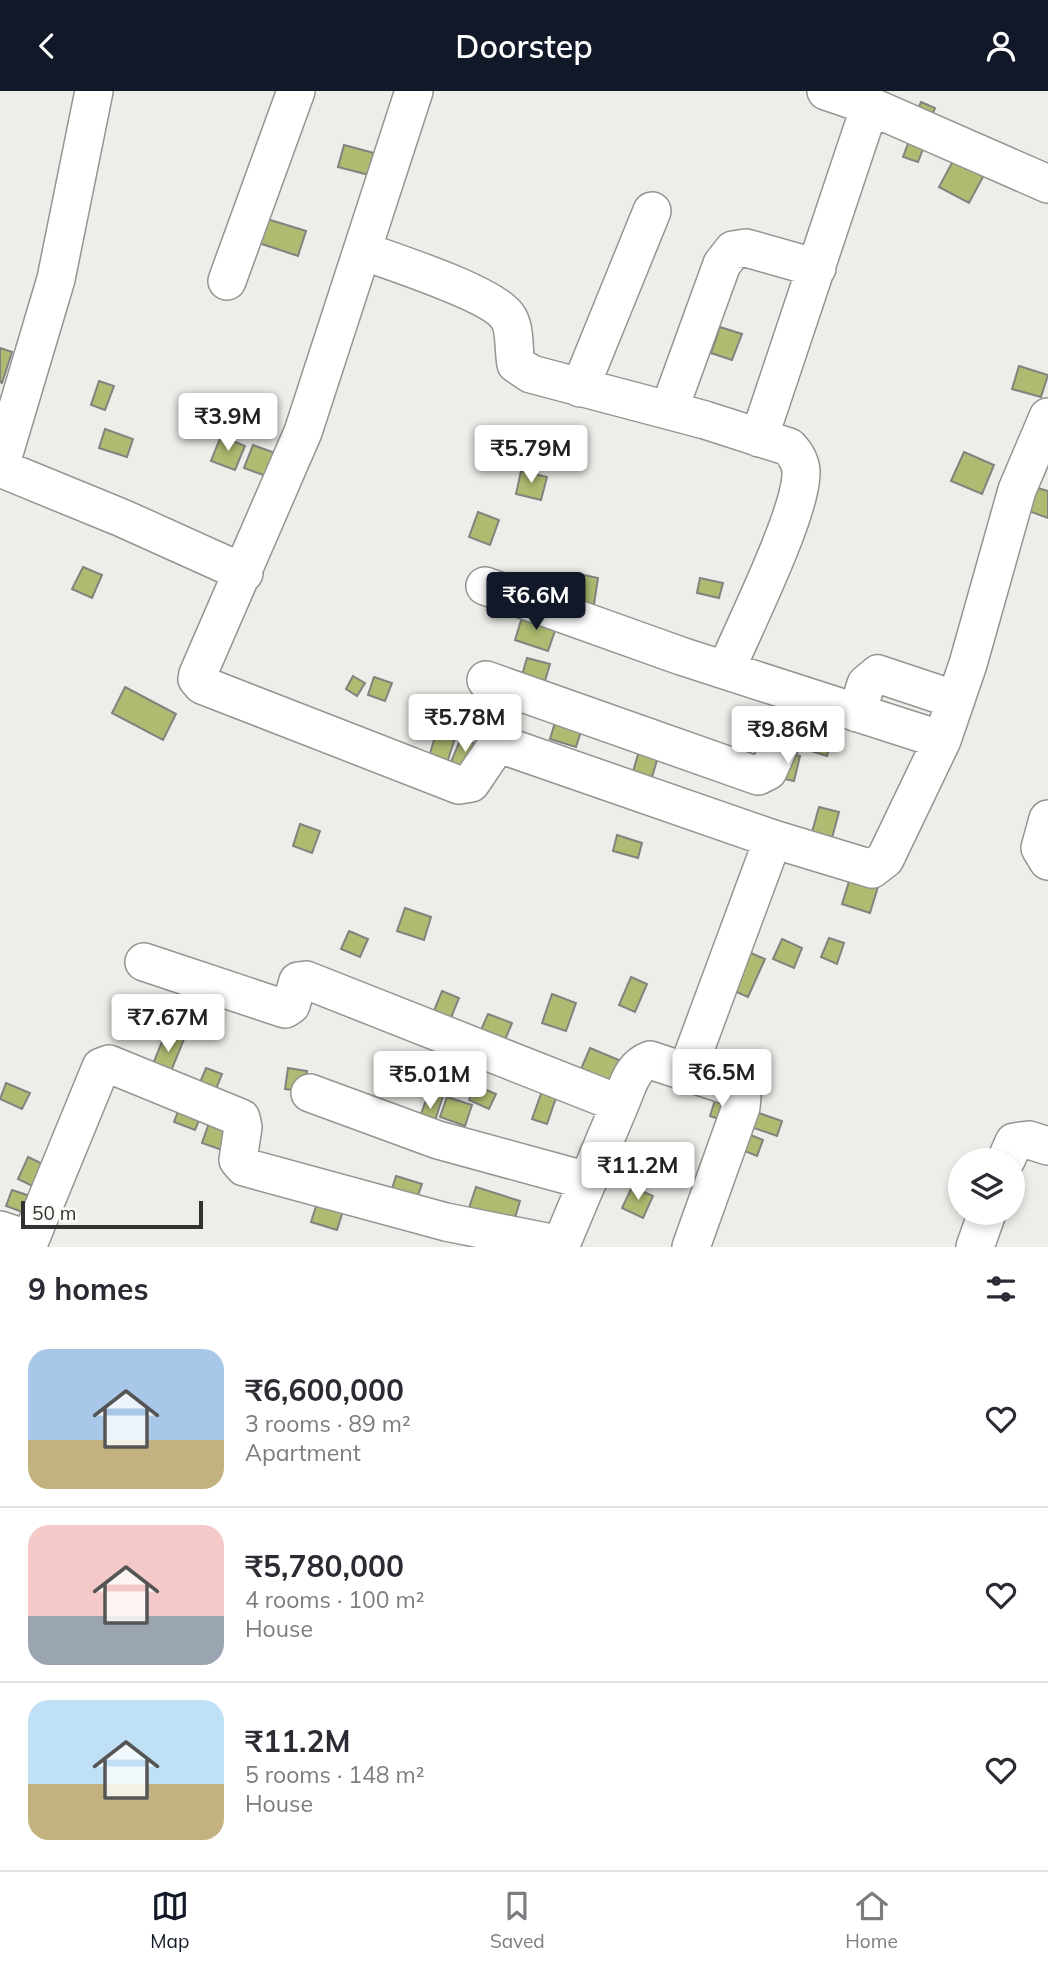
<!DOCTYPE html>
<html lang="en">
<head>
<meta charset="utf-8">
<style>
	body { margin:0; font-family:Mulish,sans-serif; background:#f2f2f3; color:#2b2b33; height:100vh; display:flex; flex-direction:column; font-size:26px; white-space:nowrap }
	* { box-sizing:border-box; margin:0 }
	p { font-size:23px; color:#7c7c81 }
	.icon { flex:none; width:38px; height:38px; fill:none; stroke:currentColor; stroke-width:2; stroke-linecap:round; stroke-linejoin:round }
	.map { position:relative; height:1156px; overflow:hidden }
	.side { display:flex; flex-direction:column; background:#fff; flex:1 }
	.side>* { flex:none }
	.controls { position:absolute; left:948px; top:1057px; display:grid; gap:14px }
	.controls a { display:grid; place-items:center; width:77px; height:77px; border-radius:50%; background:#fff; box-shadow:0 4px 10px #0003; font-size:35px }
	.scale { position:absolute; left:21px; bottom:18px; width:182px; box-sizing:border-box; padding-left:7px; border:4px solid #323331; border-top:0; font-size:19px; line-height:24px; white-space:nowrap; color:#323331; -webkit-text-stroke:5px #fafbf7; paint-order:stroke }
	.price { position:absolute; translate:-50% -60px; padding:0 16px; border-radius:7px; background:#fff; color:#222; font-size:23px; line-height:46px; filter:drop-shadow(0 2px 4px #0008) }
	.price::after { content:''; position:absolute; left:50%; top:42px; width:21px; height:16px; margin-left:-10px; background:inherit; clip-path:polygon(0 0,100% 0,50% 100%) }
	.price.selected { background:#111827; color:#fff }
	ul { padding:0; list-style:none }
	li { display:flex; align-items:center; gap:21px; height:175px; padding:0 28px }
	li+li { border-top:2px solid #e1e1e2 }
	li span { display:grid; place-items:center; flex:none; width:196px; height:140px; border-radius:21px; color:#555 }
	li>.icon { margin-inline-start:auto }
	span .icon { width:84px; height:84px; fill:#fffc; stroke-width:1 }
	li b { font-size:30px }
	h2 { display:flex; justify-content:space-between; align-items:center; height:84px; padding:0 28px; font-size:30px }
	header { display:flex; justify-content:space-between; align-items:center; height:91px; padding:0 28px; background:#111827; color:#fff; font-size:32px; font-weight:600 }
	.dock { display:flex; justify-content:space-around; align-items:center; height:98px; border-top:2px solid #e1e1e2; background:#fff; font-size:19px; color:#7c7c81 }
	.dock a { display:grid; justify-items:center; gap:4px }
	.dock .selected { color:#111827 }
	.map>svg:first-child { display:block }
	.building { fill:#aebc71; stroke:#81837e; stroke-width:2 }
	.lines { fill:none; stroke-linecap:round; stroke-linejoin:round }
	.minor-casing { stroke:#949590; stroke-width:40 }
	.minor { stroke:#fff; stroke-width:37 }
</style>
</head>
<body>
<header><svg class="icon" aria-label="back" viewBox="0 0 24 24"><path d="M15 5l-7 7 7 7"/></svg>Doorstep<svg class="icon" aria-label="person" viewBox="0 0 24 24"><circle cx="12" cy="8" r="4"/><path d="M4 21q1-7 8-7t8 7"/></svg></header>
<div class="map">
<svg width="1048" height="1156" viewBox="0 0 1048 1156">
	<rect width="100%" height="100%" fill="#edeee9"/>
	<path class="building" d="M921,11L935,17L928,35L913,29Z
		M909,50L924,55L918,71L903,66Z
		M344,54L374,62L369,84L338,76Z
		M954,68L984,84L969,112L939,96Z
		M267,128L306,140L298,165L259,152Z
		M720,236L742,243L732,269L711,262Z
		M0,257L12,261L2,292L0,291Z
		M1019,275L1048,284L1041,306L1012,298Z
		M99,290L114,295L105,319L91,314Z
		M105,338L133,348L127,366L99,357Z
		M221,345L245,355L235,379L211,370Z
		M253,354L278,363L269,386L244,377Z
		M964,361L994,374L982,403L951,390Z
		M521,380L547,386L541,409L516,403Z
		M1031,395L1048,400V427L1023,418Z
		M478,421L499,429L490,454L469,446Z
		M83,476L102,484L92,507L72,498Z
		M584,484L598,487L592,526L577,523Z
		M700,487L723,492L719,507L697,502Z
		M523,523L557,534L548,560L515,549Z
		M527,567L550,573L545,590L522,584Z
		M353,585L365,592L357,605L346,598Z
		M374,586L392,592L385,610L368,604Z
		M125,596L176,623L163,649L112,622Z
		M473,600L501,612L497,623L469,611Z
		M556,628L582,637L576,656L550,648Z
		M813,632L835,639L827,665L805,658Z
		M436,642L455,647L447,672L429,666Z
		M461,647L479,655L469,679L451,671Z
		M639,660L658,666L649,696L630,691Z
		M782,661L800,665L794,690L776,686Z
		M819,716L839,721L832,747L812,741Z
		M300,733L320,740L312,762L293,755Z
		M617,744L642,752L638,767L613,760Z
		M852,781L880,789L870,822L842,813Z
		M405,817L431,826L424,849L397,840Z
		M349,840L368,848L360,866L341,858Z
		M829,847L844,852L837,873L821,866Z
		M782,848L802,857L794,877L773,868Z
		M739,857L765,868L748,906L723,895Z
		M631,886L647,893L635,921L619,914Z
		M442,900L459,907L448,934L431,927Z
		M552,903L576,912L566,940L542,932Z
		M488,923L512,932L502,956L478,946Z
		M168,936L186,943L167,990L149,983Z
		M590,957L626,972L611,1006L575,992Z
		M441,976L471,989L464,1005L434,992Z
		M206,977L222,983L212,1008L196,1001Z
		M288,977L307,980L303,1001L285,998Z
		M6,992L30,1002L22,1018L0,1008Z
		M475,994L496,1003L489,1018L469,1009Z
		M430,998L444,1002L431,1042L416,1037Z
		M542,1000L557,1004L547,1033L532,1028Z
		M447,1006L472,1014L465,1035L440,1026Z
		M716,1006L735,1012L728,1031L710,1025Z
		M180,1015L201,1024L195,1039L174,1031Z
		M756,1021L782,1030L777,1045L751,1036Z
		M210,1029L230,1037L222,1059L202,1052Z
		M738,1039L763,1049L757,1065L732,1055Z
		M28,1066L55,1079L45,1101L18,1088Z
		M396,1085L422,1093L415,1113L390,1104Z
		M476,1096L520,1110L512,1137L467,1123Z
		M632,1096L653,1105L643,1127L622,1117Z
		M12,1099L39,1108L33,1125L6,1115Z
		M317,1112L343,1120L337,1139L311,1131Z"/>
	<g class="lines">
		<g class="minor-casing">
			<path id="minor" d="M414,0L303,341L198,583L197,588L202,594L459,694L471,692L494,658L505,655L773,748L872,778L885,768L942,649L968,573L1017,399L1048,326
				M826,0L870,15L1048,93
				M363,160C393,171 491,202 507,225C516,236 513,259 516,273L531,283L705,329L789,356C796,364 800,370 801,380C803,419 743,538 726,579
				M227,190L296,0
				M580,297L652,120
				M669,319L722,173L733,159L746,157L817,177
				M759,347L870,15
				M0,376L56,188L94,0
				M0,377L122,427L244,482
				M485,495L681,565L942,649
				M486,589L758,685L768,680L802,604
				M857,622L866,593L878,583L956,609
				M1048,728L1040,757L1048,770
				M144,871L285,918L291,914L298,890L306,889L620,1013C628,995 631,976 650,969L732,996L742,1006L741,1016L691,1156
				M687,980L773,748
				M310,1002L438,1049L588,1090
				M1006,1069L1014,1051L1029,1049L1048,1055
				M0,1139L30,1149L101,976L109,973L241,1027L243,1036L238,1069L244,1076L446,1131L561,1154
				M560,1156L620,1013
				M975,1156L987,1122"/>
		</g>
		<use href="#minor" class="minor"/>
	</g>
</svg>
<div class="controls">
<a><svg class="icon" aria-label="layers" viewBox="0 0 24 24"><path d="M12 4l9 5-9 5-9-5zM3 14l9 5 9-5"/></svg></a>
</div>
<div class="scale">50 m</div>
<b class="price" style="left:228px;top:362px">₹3.9M</b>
<b class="price" style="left:531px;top:394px">₹5.79M</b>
<b class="price selected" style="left:536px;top:541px">₹6.6M</b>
<b class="price" style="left:465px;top:663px">₹5.78M</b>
<b class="price" style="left:788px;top:675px">₹9.86M</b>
<b class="price" style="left:168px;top:963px">₹7.67M</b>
<b class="price" style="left:722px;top:1018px">₹6.5M</b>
<b class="price" style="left:430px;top:1020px">₹5.01M</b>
<b class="price" style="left:638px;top:1111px">₹11.2M</b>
</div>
<section class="side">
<h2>9 homes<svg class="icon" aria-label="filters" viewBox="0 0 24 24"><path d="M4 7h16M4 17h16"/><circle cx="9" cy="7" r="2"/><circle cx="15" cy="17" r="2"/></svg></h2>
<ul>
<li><span style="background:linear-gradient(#a9c7e8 65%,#c2b280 0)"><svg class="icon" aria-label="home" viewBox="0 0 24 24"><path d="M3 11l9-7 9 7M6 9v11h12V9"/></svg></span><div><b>₹6,600,000</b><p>3 rooms · 89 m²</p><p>Apartment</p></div><svg class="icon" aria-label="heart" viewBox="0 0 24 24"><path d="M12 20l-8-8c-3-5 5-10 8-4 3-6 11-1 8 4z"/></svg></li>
<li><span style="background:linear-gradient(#f6c9c9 65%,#9aa5b1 0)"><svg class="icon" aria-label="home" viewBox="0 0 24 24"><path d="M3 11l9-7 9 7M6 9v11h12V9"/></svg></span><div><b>₹5,780,000</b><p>4 rooms · 100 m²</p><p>House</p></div><svg class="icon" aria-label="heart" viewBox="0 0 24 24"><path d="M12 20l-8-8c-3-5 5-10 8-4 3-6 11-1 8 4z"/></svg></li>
<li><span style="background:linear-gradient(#bfe0f5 60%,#c2b280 0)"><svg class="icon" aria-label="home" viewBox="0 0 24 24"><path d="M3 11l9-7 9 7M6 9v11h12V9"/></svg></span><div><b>₹11.2M</b><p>5 rooms · 148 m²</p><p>House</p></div><svg class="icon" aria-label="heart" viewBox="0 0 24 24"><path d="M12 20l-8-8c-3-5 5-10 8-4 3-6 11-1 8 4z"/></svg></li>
</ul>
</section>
<nav class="dock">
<a class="selected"><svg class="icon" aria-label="map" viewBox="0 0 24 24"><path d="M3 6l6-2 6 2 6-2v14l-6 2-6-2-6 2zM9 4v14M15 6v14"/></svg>Map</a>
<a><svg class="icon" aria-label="saved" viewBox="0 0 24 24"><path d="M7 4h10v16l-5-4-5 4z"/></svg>Saved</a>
<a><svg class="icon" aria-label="home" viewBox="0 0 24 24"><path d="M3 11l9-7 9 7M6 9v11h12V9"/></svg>Home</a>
</nav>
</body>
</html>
